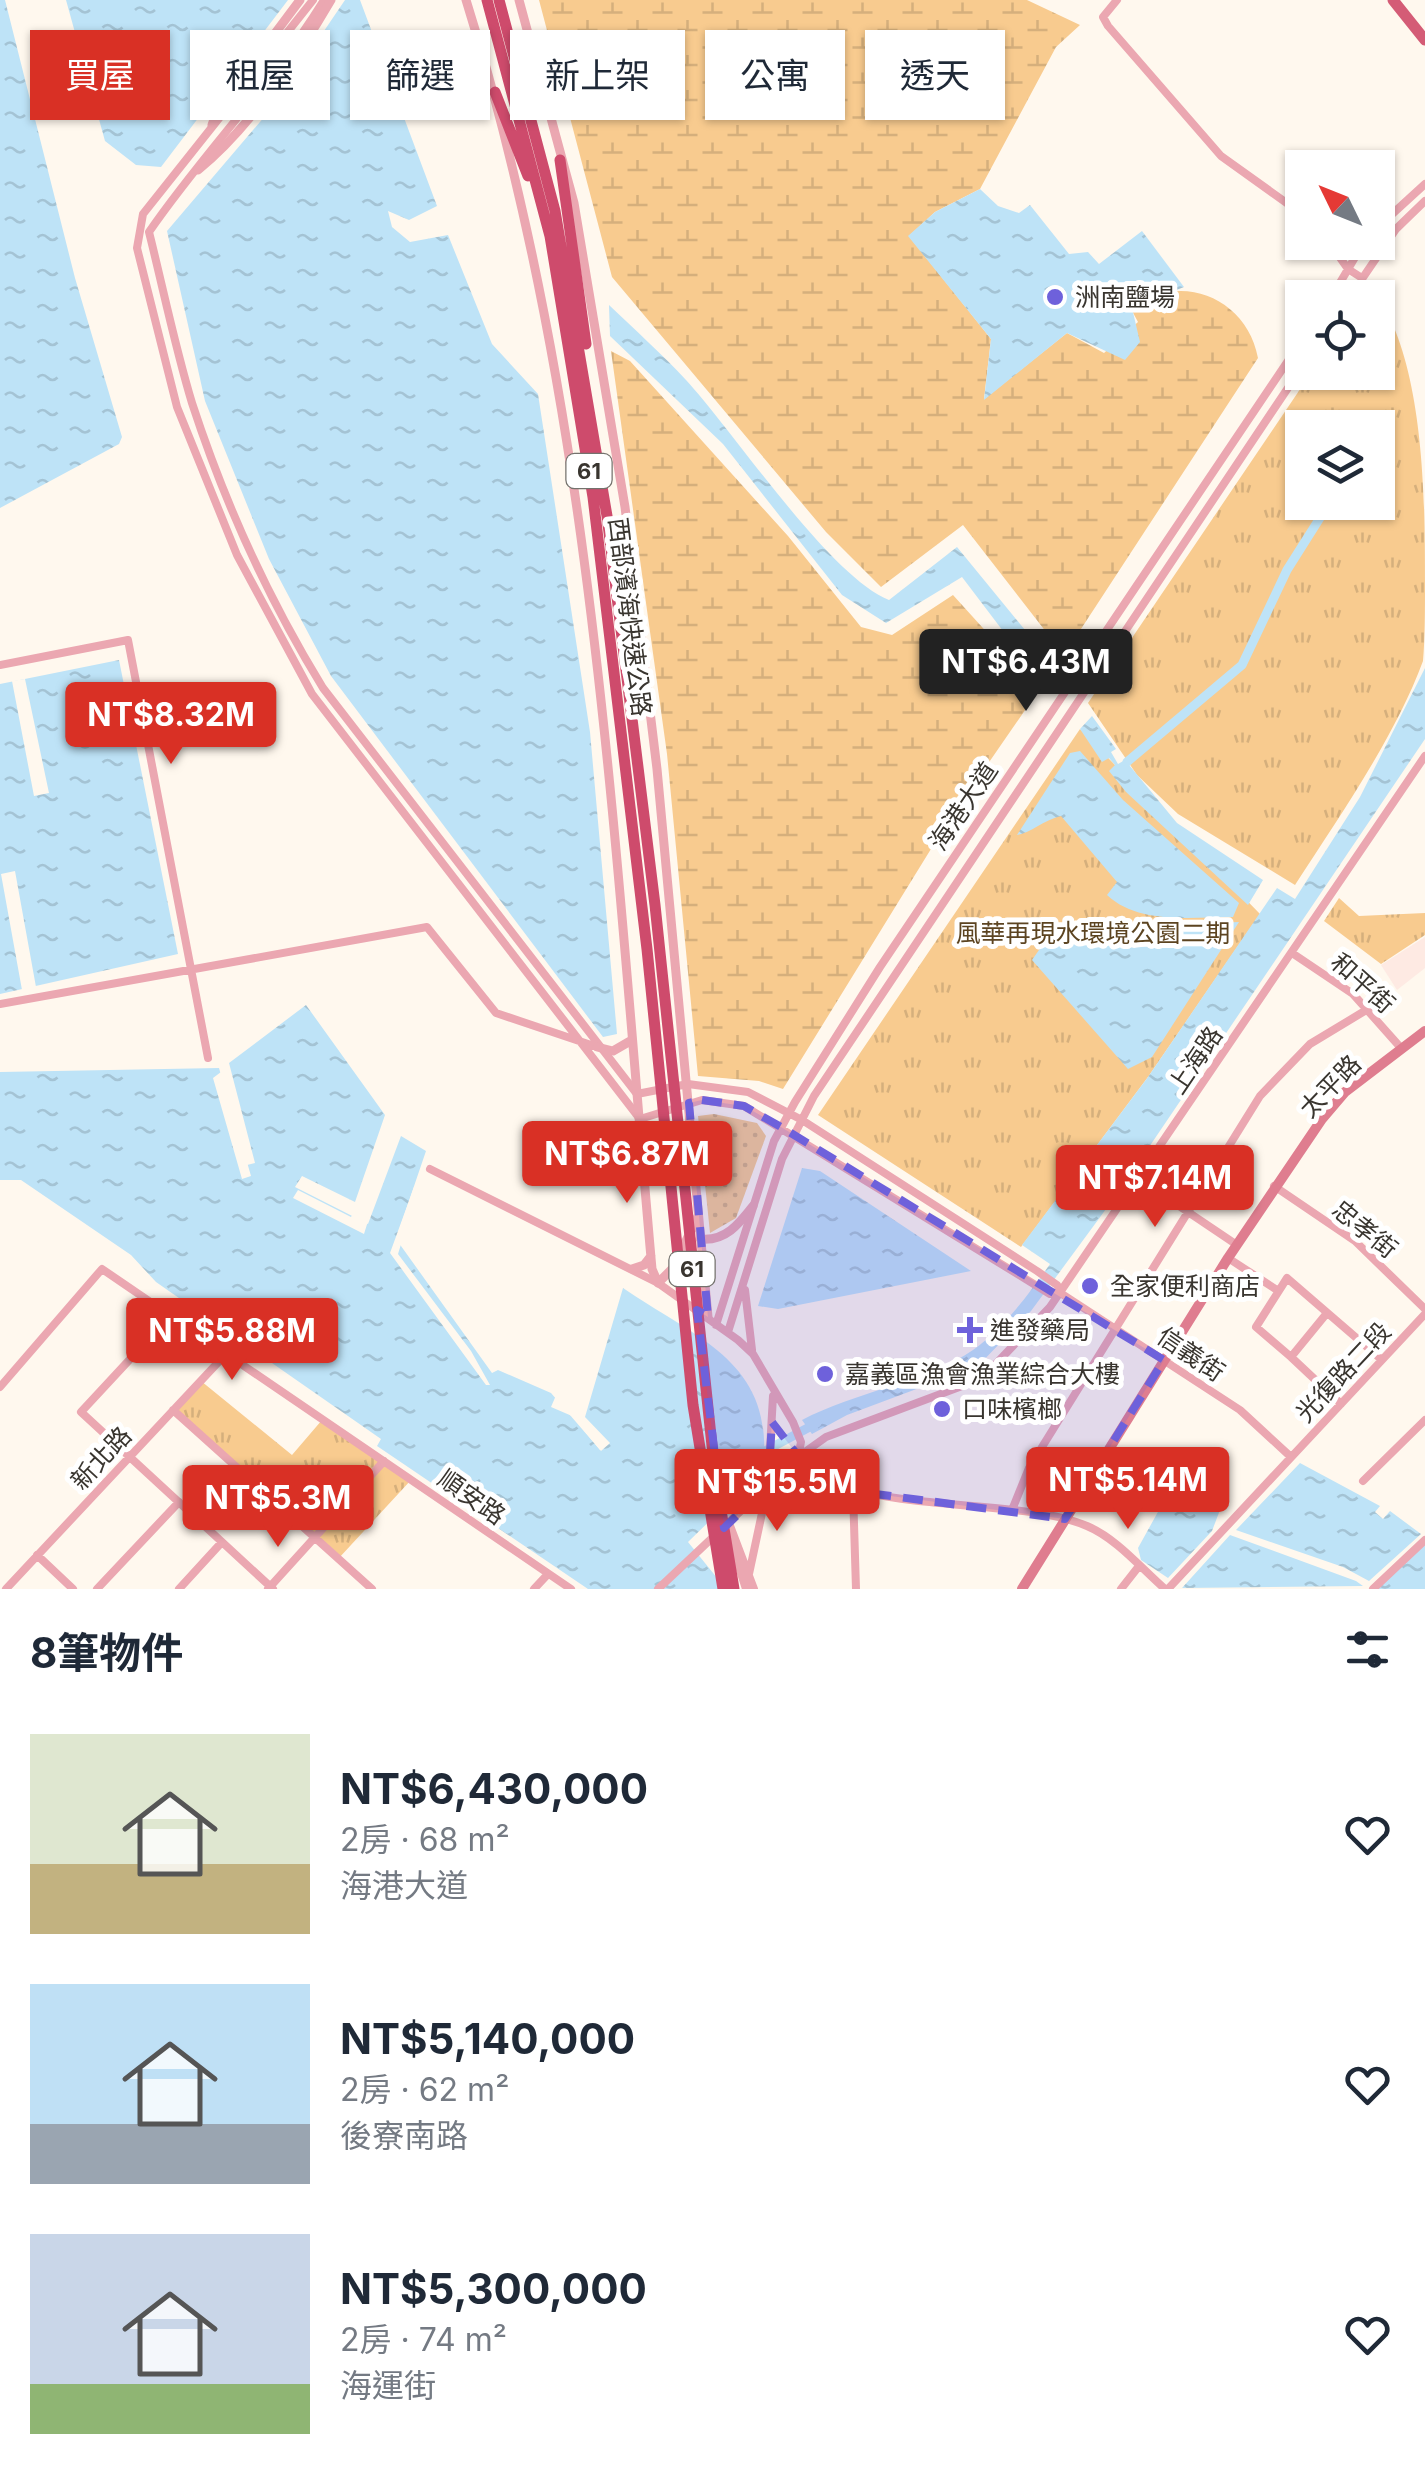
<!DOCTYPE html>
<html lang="zh-TW">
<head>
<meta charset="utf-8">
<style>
	body { margin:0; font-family:Inter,"Noto Sans TC",sans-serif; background:#f6f6f7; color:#1f2937; height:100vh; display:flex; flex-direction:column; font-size:38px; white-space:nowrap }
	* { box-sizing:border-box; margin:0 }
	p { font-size:32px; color:#747a83 }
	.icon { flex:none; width:55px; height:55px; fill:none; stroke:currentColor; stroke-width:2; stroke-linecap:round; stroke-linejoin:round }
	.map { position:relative; height:1589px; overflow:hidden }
	.sheet { display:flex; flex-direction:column; background:#fff; flex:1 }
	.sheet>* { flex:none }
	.hud { position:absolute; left:30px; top:30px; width:1365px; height:90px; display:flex; gap:20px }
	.needle { width:65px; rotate:313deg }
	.fabs { position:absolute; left:1285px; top:150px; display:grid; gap:20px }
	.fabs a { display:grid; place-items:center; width:110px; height:110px; border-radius:0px; background:#fff; box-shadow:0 2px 8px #0004; font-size:50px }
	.price { position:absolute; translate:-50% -85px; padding:0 22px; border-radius:10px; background:#d93025; color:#fff; font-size:32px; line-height:65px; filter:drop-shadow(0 2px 5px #0008) }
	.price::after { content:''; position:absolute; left:50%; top:60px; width:30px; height:22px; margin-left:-15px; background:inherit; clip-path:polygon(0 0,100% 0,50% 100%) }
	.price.selected { background:#222; color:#fff }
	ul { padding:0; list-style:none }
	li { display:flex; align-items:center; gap:30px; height:250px; padding:0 30px }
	li span { display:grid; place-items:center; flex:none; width:280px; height:200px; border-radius:0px; color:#555 }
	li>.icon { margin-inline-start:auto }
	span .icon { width:120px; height:120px; fill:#fffc; stroke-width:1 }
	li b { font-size:42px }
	h2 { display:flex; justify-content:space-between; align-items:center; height:120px; padding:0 30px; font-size:42px }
	.tag { padding:0 35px; border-radius:0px; background:#fff; box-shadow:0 2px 8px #0004; font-size:35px; line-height:90px }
	.tag.selected { background:#d93025; color:#fff }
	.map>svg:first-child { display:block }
	.commercial { fill:#feeae3 }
	.grass { fill:url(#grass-dots) }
	.wetland { fill:url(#wetland-marsh) }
	.park { fill:url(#park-tufts); fill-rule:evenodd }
	.water { fill:url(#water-ripples) }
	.pier { fill:#fff8ee }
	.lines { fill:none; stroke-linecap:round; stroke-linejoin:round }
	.canal { stroke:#bee3f7; stroke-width:9 }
	.minor { stroke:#eba7b1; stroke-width:8 }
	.tertiary { stroke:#eba7b1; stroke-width:9 }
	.secondary { stroke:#df7d8f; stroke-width:10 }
	.primary { stroke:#d45c76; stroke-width:11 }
	.trunk { stroke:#ce4b6c; stroke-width:11 }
	.marked { fill:#6e61db; fill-opacity:0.2; stroke:#6e61db; stroke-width:8; stroke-dasharray:20 12; stroke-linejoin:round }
	.poi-dot { fill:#6e61db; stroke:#fff; stroke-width:4 }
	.labels { text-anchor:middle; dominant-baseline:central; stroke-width:10; stroke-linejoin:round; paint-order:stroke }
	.shield { fill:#fff; stroke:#74726d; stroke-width:2.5 }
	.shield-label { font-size:22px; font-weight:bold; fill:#39352f }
	.poi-label { font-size:25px; fill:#39352f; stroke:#fff; text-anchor:start }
	.street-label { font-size:25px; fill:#39352f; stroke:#fff }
	.park-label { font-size:25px; fill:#5c4421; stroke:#fff }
</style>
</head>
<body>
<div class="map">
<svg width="1425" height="1589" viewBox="0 0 1425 1589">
	<defs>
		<pattern id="grass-dots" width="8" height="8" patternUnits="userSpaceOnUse" patternTransform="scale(2.5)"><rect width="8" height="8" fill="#f8cb8f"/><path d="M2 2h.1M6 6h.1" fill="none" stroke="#d5af7c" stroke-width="1.8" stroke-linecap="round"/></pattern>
		<pattern id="wetland-marsh" width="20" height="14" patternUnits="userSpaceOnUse" patternTransform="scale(2.5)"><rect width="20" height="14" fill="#f8cb8f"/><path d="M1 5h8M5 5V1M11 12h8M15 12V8" fill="none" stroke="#d5af7c"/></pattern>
		<pattern id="park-tufts" width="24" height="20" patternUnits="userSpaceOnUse" patternTransform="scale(2.5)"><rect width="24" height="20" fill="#f8cb8f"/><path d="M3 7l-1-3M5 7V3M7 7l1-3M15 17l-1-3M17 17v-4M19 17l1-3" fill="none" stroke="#d5af7c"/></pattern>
		<pattern id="water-ripples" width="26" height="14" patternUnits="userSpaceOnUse" patternTransform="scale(2.5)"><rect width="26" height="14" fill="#bee3f7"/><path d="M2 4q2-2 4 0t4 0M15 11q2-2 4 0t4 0" fill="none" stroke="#a4c3d4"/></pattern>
	</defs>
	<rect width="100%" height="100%" fill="#fff8ee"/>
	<path class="commercial" d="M1425,937V968L1397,990L1381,965Z"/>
	<path class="grass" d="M714,1114L757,1123L766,1136L736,1218L710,1233L698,1116Z"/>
	<path class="wetland" d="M539,0H1027L1080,25L1056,47L980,189L935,212L909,236L991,339L984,399L1067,333L1104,353L1138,322L1131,309C1180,270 1247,298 1258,358L1064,655L963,525L881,587L826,532L612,277Z
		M611,351L630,361L788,536L861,627L892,635L953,595L1039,690L947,823L783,1089L759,1081L698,1076L667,754Z"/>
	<path class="park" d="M1370,285C1425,355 1425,496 1425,585C1425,607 1425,640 1423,661C1395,737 1339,817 1295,885L1178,814L1137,775L1088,703L1311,373L1378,372V298L1362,297ZM1302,428H1378V502H1302Z
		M1080,729L1260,914L1148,1077L1021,1247L818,1115Z
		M1339,898L1359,916L1425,913V935L1381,964L1324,921Z
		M201,1381L292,1455L322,1420L411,1480L339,1558L173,1410Z"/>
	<path class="water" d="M0,0H5L75,278L122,437L119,444L0,508Z
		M66,0H288L161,167L136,165L105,141Z
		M345,0H360L437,206L409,220L388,211L392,227L410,242L448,235L492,344L538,394L590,732L617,1034L603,1037L331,676L269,559L205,401L167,231L271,109Z
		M980,189L998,206L1019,213L1030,205L1069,254L1088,252L1099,264L1142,231L1184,287L1132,308L1140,342L1125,360L1067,333L984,400L991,339L908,236L935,212Z
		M609,305C635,330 662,354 686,380C735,433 829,576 889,600L957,547L1057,669L1044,685L962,577L886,623L842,595L723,444L610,336Z
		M119,660L178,954L0,994V684Z
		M1425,668V739L1120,1190L1031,1311L978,1366L847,1415L812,1434L802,1420C853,1393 932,1379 973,1350C1004,1328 1029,1294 1050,1264L1022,1245L1148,1077L1277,888L1295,899L1360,797Z
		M1092,716L1116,749L1111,752L1118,764L1125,760L1177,823L1263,880L1248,905L1126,792L1109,771L1115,765L1109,758L1102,762L1080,729Z
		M1080,751L1123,800L1239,903L1233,917C1192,917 1139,925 1107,895L1117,882L1061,816C1043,820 1031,833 1017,835L1070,753Z
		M1239,922L1152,1057L1128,1069L1032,960L1053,930Z
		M306,1005L385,1115L355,1202L302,1176L295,1187L368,1224L401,1136L426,1151L396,1239L492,1373L498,1370L551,1393L601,1451L610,1443L585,1417L623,1288C699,1340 775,1362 763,1469L688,1542L726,1589H588L377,1446L381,1439L156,1282L131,1255L21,1180H0V1072L219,1068L247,1165L255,1163L229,1063Z
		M802,1168L820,1171L971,1271L778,1309L758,1306Z
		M1300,1463L1380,1506L1375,1512L1383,1519L1390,1511L1421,1534L1369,1581L1343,1567L1236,1530Z
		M1168,1467L1226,1494L1212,1531L1168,1578L1141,1560L1138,1548L1159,1510L1162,1479Z
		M1230,1535L1356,1581L1363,1586L1182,1588Z
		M1425,1544V1589H1376Z"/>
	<path class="pier" d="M25,679L49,793L34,796L12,681Z
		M15,871L36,987L22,990L1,874Z
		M221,1072L251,1176L242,1179L213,1078Z
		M390,1150L364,1234L293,1198L298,1190L351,1217L354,1211L366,1217Z
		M414,1187L418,1189L398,1254L471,1351L490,1385H486L390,1253Z
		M619,1286L583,1418L607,1445L600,1450L572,1416L551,1407L557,1393L574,1415L603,1443L580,1417Z"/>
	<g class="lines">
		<path class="canal" d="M1378,440L1384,432
			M1127,762L1242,665L1287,570L1330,502
			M763,1452L817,1423"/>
		<path class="minor" d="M313,0L143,214L137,248L177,407L237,555L312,694L640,1119L702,1100L744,1106L1050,1294H1062
			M324,0C273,83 204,152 149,232C163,288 175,347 192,403C224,501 269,600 323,688L637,1094L688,1084L748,1092L802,1120L1037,1271L1057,1285L1062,1294
			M1117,0L1103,17L1108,26L1221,156L1302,214
			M1378,227L1425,184
			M1329,242L1348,269L1362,278
			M1331,298L1364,242
			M1349,298L1396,229L1425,201
			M0,665L128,640L208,1058
			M1292,953L1353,994L1401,1048
			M0,1004L427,927L496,1013L597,1047
			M430,1169L658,1283L738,1340L753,1354L793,1422L801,1442L798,1457C844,1518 1013,1494 1087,1526C1116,1538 1141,1568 1165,1589
			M1139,1179L1237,1245
			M1274,1186L1355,1241L1425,1309
			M1228,1258L1277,1290
			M745,1290L752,1350
			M1062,1294L1240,1410L1291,1457
			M1327,1313L1291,1357L1341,1404
			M171,1315L81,1412L273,1589
			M716,1325L774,1141L795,1102L880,967L1302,340
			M728,1332L782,1159L814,1096L1302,367
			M1291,1357L1256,1327L1287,1278L1382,1360
			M0,1387L102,1269L571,1589
			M173,1410L372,1589
			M1363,1481L1425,1420
			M853,1491L856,1589
			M1012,1510L1029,1468L1260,1096L1310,1044L1368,1009
			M729,1523L754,1589
			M731,1542L746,1589
			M37,1555L73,1589
			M749,1574L768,1485L773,1396
			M6,1589L225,1355
			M97,1589L179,1502
			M179,1589L222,1542
			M268,1589L384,1461
			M534,1589L548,1574
			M658,1589L798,1457L826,1437L970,1383L991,1369L1050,1307L1425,756
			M1121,1589L1139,1566
			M1168,1589L1425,1314
			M1373,1589L1425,1540"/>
		<path class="tertiary" d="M466,0C594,408 614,845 652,1269L658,1283L673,1268L698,1216
			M519,0L574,203L625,507L657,769L708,1317
			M212,125L217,111L300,0
			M198,170C248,130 299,55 331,0
			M597,1047L613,1051L632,1040
			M700,1239C725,1242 739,1224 753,1206
			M632,1269L644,1265L651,1256"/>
		<path class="secondary" d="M1022,1589L1228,1258L1322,1119L1345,1092L1425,1031"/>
		<path class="primary" d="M1393,0L1425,40"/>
		<path class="trunk" d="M487,0L550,236L593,497L647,949L693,1405L723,1589
			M499,0L555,211L607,516L655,905L715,1474L734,1589
			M495,92L528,176
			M560,160L586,344"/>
	</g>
	<path class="marked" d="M702,1100L744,1106L781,1127L1164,1360L1065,1519L853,1491L812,1474L772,1422L768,1485L724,1528L697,1310L708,1317L689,1103Z"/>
	<g class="poi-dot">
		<circle cx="1055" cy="297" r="10"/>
		<circle cx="1090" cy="1286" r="10"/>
		<path d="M965 1315h10v10h10v10h-10v10h-10v-10h-10v-10h10z"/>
		<circle cx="825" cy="1374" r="10"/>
		<circle cx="942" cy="1409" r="10"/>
	</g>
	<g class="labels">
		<g class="shield">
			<rect x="566.5" y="454" width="45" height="34" rx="8"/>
			<rect x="669.5" y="1252" width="45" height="34" rx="8"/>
		</g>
		<g class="shield-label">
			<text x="589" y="471">61</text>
			<text x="692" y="1269">61</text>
		</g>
		<g class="poi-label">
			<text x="1075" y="297">洲南鹽場</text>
			<text x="1110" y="1286">全家便利商店</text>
			<text x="990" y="1330">進發藥局</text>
			<text x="845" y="1374">嘉義區漁會漁業綜合大樓</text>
			<text x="962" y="1409">口味檳榔</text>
		</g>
		<g class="street-label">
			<text transform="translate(630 617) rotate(83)">西部濱海快速公路</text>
			<text transform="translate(963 806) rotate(-56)">海港大道</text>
			<text transform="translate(1363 983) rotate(42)">和平街</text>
			<text transform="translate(1195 1060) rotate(-56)">上海路</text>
			<text transform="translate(1330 1086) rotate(-46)">太平路</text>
			<text transform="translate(1365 1229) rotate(39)">忠孝街</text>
			<text transform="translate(1191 1354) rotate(34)">信義街</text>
			<text transform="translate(1343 1372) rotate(-47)">光復路二段</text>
			<text transform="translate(101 1458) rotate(-47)">新北路</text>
			<text transform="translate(472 1497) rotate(35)">順安路</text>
		</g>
		<g class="park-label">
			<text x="1093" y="933">風華再現水環境公園二期</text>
		</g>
	</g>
</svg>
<div class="fabs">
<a><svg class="needle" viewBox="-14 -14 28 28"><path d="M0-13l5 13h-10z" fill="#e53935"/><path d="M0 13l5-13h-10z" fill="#747a83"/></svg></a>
<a><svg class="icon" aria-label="locate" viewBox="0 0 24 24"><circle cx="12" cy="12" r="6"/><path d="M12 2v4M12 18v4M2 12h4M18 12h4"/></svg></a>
<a><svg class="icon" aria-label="layers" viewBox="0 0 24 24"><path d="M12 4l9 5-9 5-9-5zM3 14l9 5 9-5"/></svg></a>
</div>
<b class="price selected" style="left:1026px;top:714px">NT$6.43M</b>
<b class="price" style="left:171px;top:767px">NT$8.32M</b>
<b class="price" style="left:627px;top:1206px">NT$6.87M</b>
<b class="price" style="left:1155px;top:1230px">NT$7.14M</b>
<b class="price" style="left:232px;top:1383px">NT$5.88M</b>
<b class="price" style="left:1128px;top:1532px">NT$5.14M</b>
<b class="price" style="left:777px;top:1534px">NT$15.5M</b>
<b class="price" style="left:278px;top:1550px">NT$5.3M</b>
<div class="hud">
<a class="tag selected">買屋</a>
<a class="tag">租屋</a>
<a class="tag">篩選</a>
<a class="tag">新上架</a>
<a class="tag">公寓</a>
<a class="tag">透天</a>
</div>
</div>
<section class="sheet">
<h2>8筆物件<svg class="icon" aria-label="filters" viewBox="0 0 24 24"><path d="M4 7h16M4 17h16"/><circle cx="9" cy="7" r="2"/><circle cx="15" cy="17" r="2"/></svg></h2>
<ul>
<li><span style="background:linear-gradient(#dfe7d0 65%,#c2b280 0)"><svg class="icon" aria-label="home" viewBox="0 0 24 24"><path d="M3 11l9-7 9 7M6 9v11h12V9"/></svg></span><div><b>NT$6,430,000</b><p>2房 · 68 m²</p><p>海港大道</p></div><svg class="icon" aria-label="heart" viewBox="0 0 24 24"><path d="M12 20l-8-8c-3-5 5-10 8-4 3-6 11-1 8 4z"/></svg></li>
<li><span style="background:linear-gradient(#bfe0f5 70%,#9aa5b1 0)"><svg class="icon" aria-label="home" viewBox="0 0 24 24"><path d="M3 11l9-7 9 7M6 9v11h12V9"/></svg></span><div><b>NT$5,140,000</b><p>2房 · 62 m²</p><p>後寮南路</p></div><svg class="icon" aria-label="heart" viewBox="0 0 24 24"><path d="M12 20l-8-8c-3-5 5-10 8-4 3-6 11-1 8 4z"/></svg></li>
<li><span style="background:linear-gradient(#c9d6e8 75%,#8fb573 0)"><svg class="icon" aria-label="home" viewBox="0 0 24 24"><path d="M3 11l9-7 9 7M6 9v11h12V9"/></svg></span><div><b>NT$5,300,000</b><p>2房 · 74 m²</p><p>海運街</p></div><svg class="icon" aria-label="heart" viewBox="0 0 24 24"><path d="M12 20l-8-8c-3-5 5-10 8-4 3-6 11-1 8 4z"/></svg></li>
</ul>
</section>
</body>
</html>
